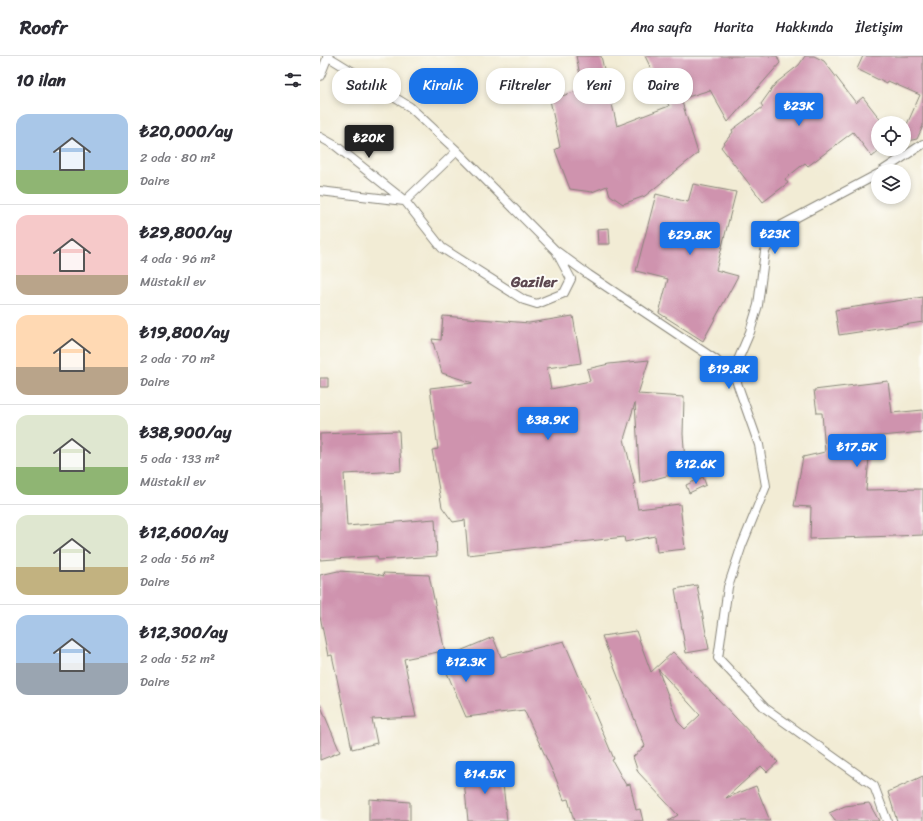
<!DOCTYPE html>
<html lang="tr">
<head>
<meta charset="utf-8">
<style>
	body { margin:0; font-family:Sriracha,sans-serif; background:#f2f2f3; color:#2b2b33; height:100vh; display:flex; flex-direction:column; font-size:15px; white-space:nowrap }
	* { box-sizing:border-box; margin:0 }
	p { font-size:13px; color:#7c7c81 }
	.icon { flex:none; width:22px; height:22px; fill:none; stroke:currentColor; stroke-width:2; stroke-linecap:round; stroke-linejoin:round }
	.map { position:relative; flex:1; overflow:hidden }
	.details { display:flex; flex-direction:column; background:#fff; width:320px }
	.details>* { flex:none }
	.guide { position:absolute; left:12px; top:12px; width:380px; height:36px; display:flex; gap:8px }
	.tools { position:absolute; left:551px; top:60px; display:grid; gap:8px }
	.tools a { display:grid; place-items:center; width:40px; height:40px; border-radius:50%; background:#fff; box-shadow:0 2px 6px #0003; font-size:20px }
	.price { position:absolute; translate:-50% -34px; padding:0 9px; border-radius:4px; background:#1a73e8; color:#fff; font-size:13px; line-height:26px; filter:drop-shadow(0 1px 2px #0008) }
	.price::after { content:''; position:absolute; left:50%; top:24px; width:12px; height:9px; margin-left:-6px; background:inherit; clip-path:polygon(0 0,100% 0,50% 100%) }
	.price.current { background:#222; color:#fff }
	ul { padding:0; list-style:none }
	li { display:flex; align-items:center; gap:12px; height:100px; padding:0 16px }
	li+li { border-top:1px solid #e1e1e2 }
	li span { display:grid; place-items:center; flex:none; width:112px; height:80px; border-radius:12px; color:#555 }
	li>.icon { margin-inline-start:auto }
	span .icon { width:48px; height:48px; fill:#fffc; stroke-width:1 }
	li b { font-size:17px }
	h2 { display:flex; justify-content:space-between; align-items:center; height:48px; padding:0 16px; font-size:17px }
	.tag { padding:0 14px; border-radius:16px; background:#fff; box-shadow:0 2px 6px #0003; font-size:14px; line-height:36px }
	.tag.current { background:#1a73e8; color:#fff }
	header { display:flex; align-items:center; gap:24px; box-sizing:border-box; height:56px; padding:0 20px; background:#fff; border-bottom:1px solid #e1e1e2 }
	header strong { font-size:19px }
	nav { display:flex; gap:22px; margin-inline-start:auto; font-size:14px }
	main { display:flex; flex:1; min-height:0 }
	.map>svg:first-child { display:block }
	.building { fill:#cf93ae; fill-rule:evenodd }
	.lines { fill:none; stroke-linecap:round; stroke-linejoin:round }
	.minor-casing { stroke:#878478; stroke-width:10 }
	.minor { stroke:#fff; stroke-width:8 }
	.labels { text-anchor:middle; dominant-baseline:central; stroke-width:4; stroke-linejoin:round; paint-order:stroke }
	.quarter-label { font-size:15px; font-weight:bold; fill:#5b464f; stroke:#fdfcf7 }
</style>
</head>
<body>
<header>
<strong>Roofr</strong>
<nav><a>Ana sayfa</a><a>Harita</a><a>Hakkında</a><a>İletişim</a></nav>
</header>
<main>
<section class="details">
<h2>10 ilan<svg class="icon" aria-label="filters" viewBox="0 0 24 24"><path d="M4 7h16M4 17h16"/><circle cx="9" cy="7" r="2"/><circle cx="15" cy="17" r="2"/></svg></h2>
<ul>
<li><span style="background:linear-gradient(#a9c7e8 70%,#8fb573 0)"><svg class="icon" aria-label="home" viewBox="0 0 24 24"><path d="M3 11l9-7 9 7M6 9v11h12V9"/></svg></span><div><b>₺20,000/ay</b><p>2 oda · 80 m²</p><p>Daire</p></div></li>
<li><span style="background:linear-gradient(#f6c9c9 75%,#b9a48a 0)"><svg class="icon" aria-label="home" viewBox="0 0 24 24"><path d="M3 11l9-7 9 7M6 9v11h12V9"/></svg></span><div><b>₺29,800/ay</b><p>4 oda · 96 m²</p><p>Müstakil ev</p></div></li>
<li><span style="background:linear-gradient(#ffd9b3 65%,#b9a48a 0)"><svg class="icon" aria-label="home" viewBox="0 0 24 24"><path d="M3 11l9-7 9 7M6 9v11h12V9"/></svg></span><div><b>₺19,800/ay</b><p>2 oda · 70 m²</p><p>Daire</p></div></li>
<li><span style="background:linear-gradient(#dfe7d0 65%,#8fb573 0)"><svg class="icon" aria-label="home" viewBox="0 0 24 24"><path d="M3 11l9-7 9 7M6 9v11h12V9"/></svg></span><div><b>₺38,900/ay</b><p>5 oda · 133 m²</p><p>Müstakil ev</p></div></li>
<li><span style="background:linear-gradient(#dfe7d0 65%,#c2b280 0)"><svg class="icon" aria-label="home" viewBox="0 0 24 24"><path d="M3 11l9-7 9 7M6 9v11h12V9"/></svg></span><div><b>₺12,600/ay</b><p>2 oda · 56 m²</p><p>Daire</p></div></li>
<li><span style="background:linear-gradient(#a9c7e8 60%,#9aa5b1 0)"><svg class="icon" aria-label="home" viewBox="0 0 24 24"><path d="M3 11l9-7 9 7M6 9v11h12V9"/></svg></span><div><b>₺12,300/ay</b><p>2 oda · 52 m²</p><p>Daire</p></div></li>
</ul>
</section>
<div class="map">
<svg width="603" height="765" viewBox="0 0 603 765">
	<rect width="100%" height="100%" fill="#fdfcf7"/>
	<filter id="ink" filterUnits="userSpaceOnUse"><feTurbulence type="fractalNoise" baseFrequency=".025" numOctaves="2"/><feDisplacementMap in="SourceGraphic" scale="8" xChannelSelector="R" yChannelSelector="G"/><feConvolveMatrix kernelMatrix="1 2 1 2 8 2 1 2 1" color-interpolation-filters="sRGB"/></filter>
	<filter id="wash" filterUnits="userSpaceOnUse"><feTurbulence type="fractalNoise" baseFrequency=".012" numOctaves="4" result="noise"/><feDisplacementMap in="SourceGraphic" scale="16" xChannelSelector="R" yChannelSelector="G"/><feGaussianBlur stdDeviation="0.9" result="paint"/><feColorMatrix in="noise" values="0 0 0 0 0 0 0 0 0 0 0 0 0 0 0 0 0 1.4 0 .05"/><feComposite in="paint" operator="in"/></filter>
	<g filter="url(#wash)">
		<rect width="100%" height="100%" fill="#f2ecd5"/>
		<g id="blocks">
			<path class="building" d="M256,0H281L297,70L349,50L325,0H457L460,7L408,66L390,34L361,43L378,97L325,140L303,148L290,139L287,130L272,136L250,133L235,94L240,91L230,44L263,33Z
				M485,0H494L504,5L536,47L543,41L563,67H558V96L552,101L533,76L488,110L485,107L465,123L468,127L443,146L401,91L413,76L412,74L443,51L441,48L456,27L479,9Z
				M543,0H603V70L597,83L587,85L584,82V75L600,39L568,25L567,28L537,13Z
				M373,128L416,136L396,214L418,220L383,285L339,257L348,223L316,215L336,138L368,146Z
				M289,172L290,188H278L277,173Z
				M603,241V266L519,279L515,254Z
				M123,260L209,267L253,260L261,307L227,312L231,333L270,325L267,313L289,308L329,304L318,338L364,341L363,378L366,419L346,420L320,427L315,347L304,383L315,428H313L318,453L360,448L365,493L337,496L335,480L305,486L304,481L148,499L145,464L133,466L122,451L112,394L118,393L110,332L153,327L122,317L112,283L121,284Z
				M0,322H8V331H0Z
				M568,325L572,357L603,354V376L551,381L546,434L603,433V479L490,483L491,451L474,450L483,401L505,396L502,357H497L494,334Z
				M79,375L81,415L24,418L27,470L115,463L117,500L58,504L57,500L0,504V378Z
				M383,421L386,429L369,437L366,429Z
				M18,515L52,517L64,520L63,517L109,519L126,601L173,581L181,601L244,585L294,703L292,704L306,729L310,728L316,754L320,753L323,765H254L248,743L244,744L236,723L204,654L146,661L118,596L84,603L96,661L52,663L57,687L32,693L12,599L8,600L0,560V519Z
				M377,529L389,593L366,597L355,533Z
				M316,575L331,616L353,596L458,706L447,716L441,710L406,742L436,730L450,765H348L358,759L318,716L313,701L325,690L282,580ZM338,613L380,659L365,673L358,666Z
				M0,648L20,696L0,704Z
				M181,710L187,765H148L143,714Z
				M603,720V765H577L568,736Z
				M49,743L90,746V765H49Z
				M549,747L559,765H515L509,757L525,750Z"/>
		</g>
	</g>
	<g filter="url(#ink)">
		<use href="#blocks" fill-opacity="0" stroke="#878478" stroke-width="1"/>
		<g class="lines">
			<g class="minor-casing">
				<path id="minor" d="M7,0L90,51L137,95L235,194L269,219L396,304L416,324L439,389L446,430L422,489L408,531L398,602L445,652L554,730L567,765
					M0,20L8,0
					M0,81L16,90L85,145
					M137,95L85,145L122,192L204,244L217,248L244,237L251,223L237,197
					M562,115L603,88
					M0,135L84,145
					M406,314L418,304L430,276L438,249L445,195L462,169L558,118"/>
			</g>
			<use href="#minor" class="minor"/>
		</g>
	</g>
	<g class="labels">
		<g class="quarter-label">
			<text x="214" y="226">Gaziler</text>
		</g>
	</g>
</svg>
<div class="tools">
<a><svg class="icon" aria-label="locate" viewBox="0 0 24 24"><circle cx="12" cy="12" r="6"/><path d="M12 2v4M12 18v4M2 12h4M18 12h4"/></svg></a>
<a><svg class="icon" aria-label="layers" viewBox="0 0 24 24"><path d="M12 4l9 5-9 5-9-5zM3 14l9 5 9-5"/></svg></a>
</div>
<b class="price" style="left:479px;top:71px">₺23K</b>
<b class="price current" style="left:49px;top:103px">₺20K</b>
<b class="price" style="left:455px;top:199px">₺23K</b>
<b class="price" style="left:370px;top:200px">₺29.8K</b>
<b class="price" style="left:409px;top:334px">₺19.8K</b>
<b class="price" style="left:228px;top:385px">₺38.9K</b>
<b class="price" style="left:537px;top:412px">₺17.5K</b>
<b class="price" style="left:376px;top:429px">₺12.6K</b>
<b class="price" style="left:146px;top:627px">₺12.3K</b>
<b class="price" style="left:165px;top:739px">₺14.5K</b>
<div class="guide">
<a class="tag">Satılık</a>
<a class="tag current">Kiralık</a>
<a class="tag">Filtreler</a>
<a class="tag">Yeni</a>
<a class="tag">Daire</a>
</div>
</div>
</main>
</body>
</html>
